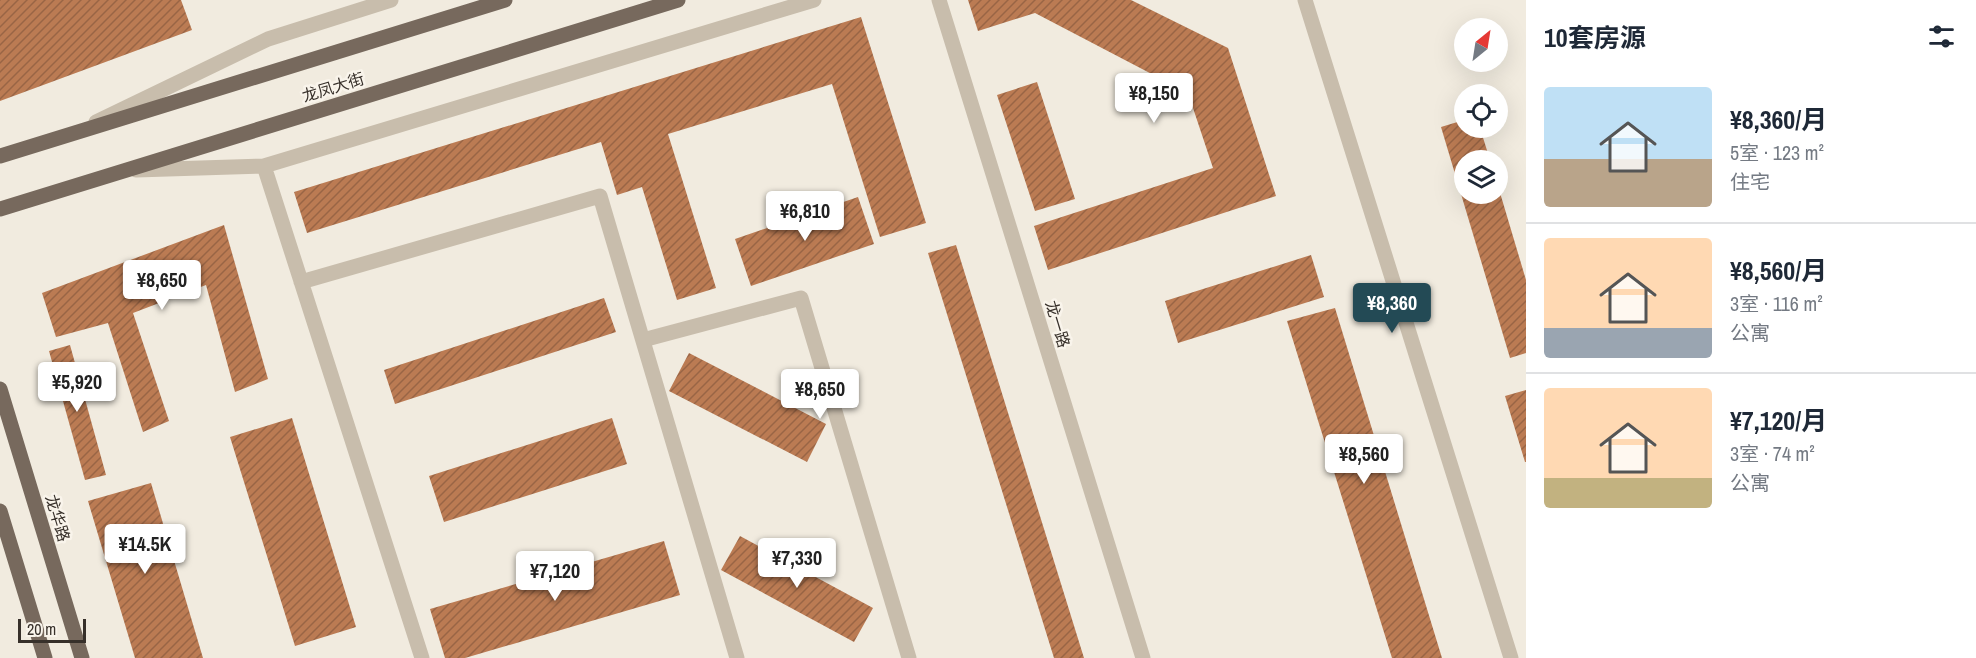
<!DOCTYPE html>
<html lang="zh">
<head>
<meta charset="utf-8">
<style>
	body { margin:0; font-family:"Archivo Narrow","Noto Sans SC",sans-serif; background:#f2f2f3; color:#1f2937; height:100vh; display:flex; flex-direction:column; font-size:22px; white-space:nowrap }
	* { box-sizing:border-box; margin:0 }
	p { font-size:20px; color:#747a83 }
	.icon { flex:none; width:33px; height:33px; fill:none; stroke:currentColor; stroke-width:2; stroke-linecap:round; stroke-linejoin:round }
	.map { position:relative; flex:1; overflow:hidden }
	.sheet { display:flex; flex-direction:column; background:#fff; width:450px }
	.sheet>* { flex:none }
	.needle { width:39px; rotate:30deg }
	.buttons { position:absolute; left:1454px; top:18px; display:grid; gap:12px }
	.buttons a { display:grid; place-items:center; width:54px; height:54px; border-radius:50%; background:#fff; box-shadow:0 6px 24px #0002; font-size:30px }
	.scale { position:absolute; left:18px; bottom:15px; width:68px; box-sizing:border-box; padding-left:6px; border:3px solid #37302a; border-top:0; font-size:16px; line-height:21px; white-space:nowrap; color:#37302a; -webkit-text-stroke:4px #f9f4eb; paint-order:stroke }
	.price { position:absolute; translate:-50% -51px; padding:0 14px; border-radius:6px; background:#fff; color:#222; font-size:20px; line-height:39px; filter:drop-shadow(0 2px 3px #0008) }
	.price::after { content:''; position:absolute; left:50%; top:36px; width:18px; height:14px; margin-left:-9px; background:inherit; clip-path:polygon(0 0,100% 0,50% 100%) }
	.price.selected { background:#234a55; color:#fff }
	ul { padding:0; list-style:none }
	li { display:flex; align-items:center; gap:18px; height:150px; padding:0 18px }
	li+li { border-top:2px solid #e0e1e3 }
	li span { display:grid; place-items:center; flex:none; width:168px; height:120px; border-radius:6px; color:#555 }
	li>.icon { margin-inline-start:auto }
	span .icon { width:72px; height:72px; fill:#fffc; stroke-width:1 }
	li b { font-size:26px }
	h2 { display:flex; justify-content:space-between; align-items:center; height:72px; padding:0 18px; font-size:26px }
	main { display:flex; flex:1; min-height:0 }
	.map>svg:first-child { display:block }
	.building { fill:url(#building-hatch) }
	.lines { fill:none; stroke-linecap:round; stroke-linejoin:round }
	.minor { stroke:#c8bdac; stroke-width:15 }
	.major { stroke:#77695d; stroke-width:15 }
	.labels { text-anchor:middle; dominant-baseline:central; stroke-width:5; stroke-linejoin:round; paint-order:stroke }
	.street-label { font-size:16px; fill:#37302a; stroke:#f9f4eb }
</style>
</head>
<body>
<main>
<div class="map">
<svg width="1526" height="658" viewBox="0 0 1526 658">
	<defs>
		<pattern id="building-hatch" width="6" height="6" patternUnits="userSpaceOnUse" patternTransform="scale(1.5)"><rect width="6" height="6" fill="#bb7b53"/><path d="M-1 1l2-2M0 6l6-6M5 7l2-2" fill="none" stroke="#996545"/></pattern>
	</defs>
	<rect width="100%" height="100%" fill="#f1ebdf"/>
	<path class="building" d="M0,0H181L192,30L0,101Z
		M968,0H1131L1228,48L1276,196L1048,270L1034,226L1213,168L1188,93L1035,13L978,31Z
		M861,17L926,223L880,237L832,84L668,134L716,288L677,300L642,187L617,195L601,142L307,233L294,192Z
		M1037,82L1075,199L1035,211L997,95Z
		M1464,120V128H1480L1490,160H1464V194H1497L1498,186L1526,280V353L1510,358L1441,127Z
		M858,197L874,244L751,286L735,239Z
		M224,225L268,379L235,392L206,285L133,313L169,421L143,432L108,323L56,337L42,293Z
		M956,245L1084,658H1054L928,253Z
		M1311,255L1324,297L1178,343L1165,301Z
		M604,298L616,332L395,404L384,370Z
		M1335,308L1442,658H1392L1287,321Z
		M70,345L106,475L85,480L49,351Z
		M689,353L826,424L807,462L669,391Z
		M1526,390V462H1525L1505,396Z
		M292,418L356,627L295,646L230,437Z
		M612,418L627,464L444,522L429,476Z
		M151,483L203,658H135L88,501Z
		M740,536L873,608L854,642L721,570Z
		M664,541L680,595L465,658H445L430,609Z"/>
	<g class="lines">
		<path class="minor" d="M939,0L1143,658
			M1305,0L1511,658
			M96,122L268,39L391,0
			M264,166L422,658
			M136,170L264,166L814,0
			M301,282L600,196L737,658
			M643,340L801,298L909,658"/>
		<path class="major" d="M0,156L505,0
			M0,209L678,0
			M0,389L82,658
			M0,511L45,658"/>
	</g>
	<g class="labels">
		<g class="street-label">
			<text transform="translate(333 87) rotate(-17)">龙凤大街</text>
			<text transform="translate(1058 324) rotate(73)">龙一路</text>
			<text transform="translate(58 518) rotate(73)">龙华路</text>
		</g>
	</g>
</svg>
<div class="buttons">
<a><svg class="needle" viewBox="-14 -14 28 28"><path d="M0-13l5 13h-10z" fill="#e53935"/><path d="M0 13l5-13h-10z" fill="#747a83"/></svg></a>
<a><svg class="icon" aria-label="locate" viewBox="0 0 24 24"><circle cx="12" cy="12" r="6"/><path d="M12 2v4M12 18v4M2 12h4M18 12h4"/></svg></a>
<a><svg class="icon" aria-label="layers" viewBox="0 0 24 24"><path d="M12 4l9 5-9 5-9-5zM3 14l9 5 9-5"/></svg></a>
</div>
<div class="scale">20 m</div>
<b class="price" style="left:1154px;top:124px">¥8,150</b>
<b class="price" style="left:805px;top:242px">¥6,810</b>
<b class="price" style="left:162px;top:311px">¥8,650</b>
<b class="price selected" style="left:1392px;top:334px">¥8,360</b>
<b class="price" style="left:77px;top:413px">¥5,920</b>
<b class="price" style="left:820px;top:420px">¥8,650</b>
<b class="price" style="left:1364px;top:485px">¥8,560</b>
<b class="price" style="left:145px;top:575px">¥14.5K</b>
<b class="price" style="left:797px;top:589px">¥7,330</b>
<b class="price" style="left:555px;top:602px">¥7,120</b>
</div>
<section class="sheet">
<h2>10套房源<svg class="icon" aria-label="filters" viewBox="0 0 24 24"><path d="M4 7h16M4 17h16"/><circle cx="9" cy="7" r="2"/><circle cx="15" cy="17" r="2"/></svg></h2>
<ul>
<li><span style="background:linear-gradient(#bfe0f5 60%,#b9a48a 0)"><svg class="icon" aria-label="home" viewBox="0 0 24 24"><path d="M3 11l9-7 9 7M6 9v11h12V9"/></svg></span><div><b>¥8,360/月</b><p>5室 · 123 m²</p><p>住宅</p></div></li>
<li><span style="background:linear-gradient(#ffd9b3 75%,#9aa5b1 0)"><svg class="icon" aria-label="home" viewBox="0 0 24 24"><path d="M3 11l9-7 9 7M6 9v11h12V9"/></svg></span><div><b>¥8,560/月</b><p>3室 · 116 m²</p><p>公寓</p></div></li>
<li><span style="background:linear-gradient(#ffd9b3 75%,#c2b280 0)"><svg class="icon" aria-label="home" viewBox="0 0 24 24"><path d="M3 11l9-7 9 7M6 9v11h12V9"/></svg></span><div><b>¥7,120/月</b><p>3室 · 74 m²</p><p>公寓</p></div></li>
</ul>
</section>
</main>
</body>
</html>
